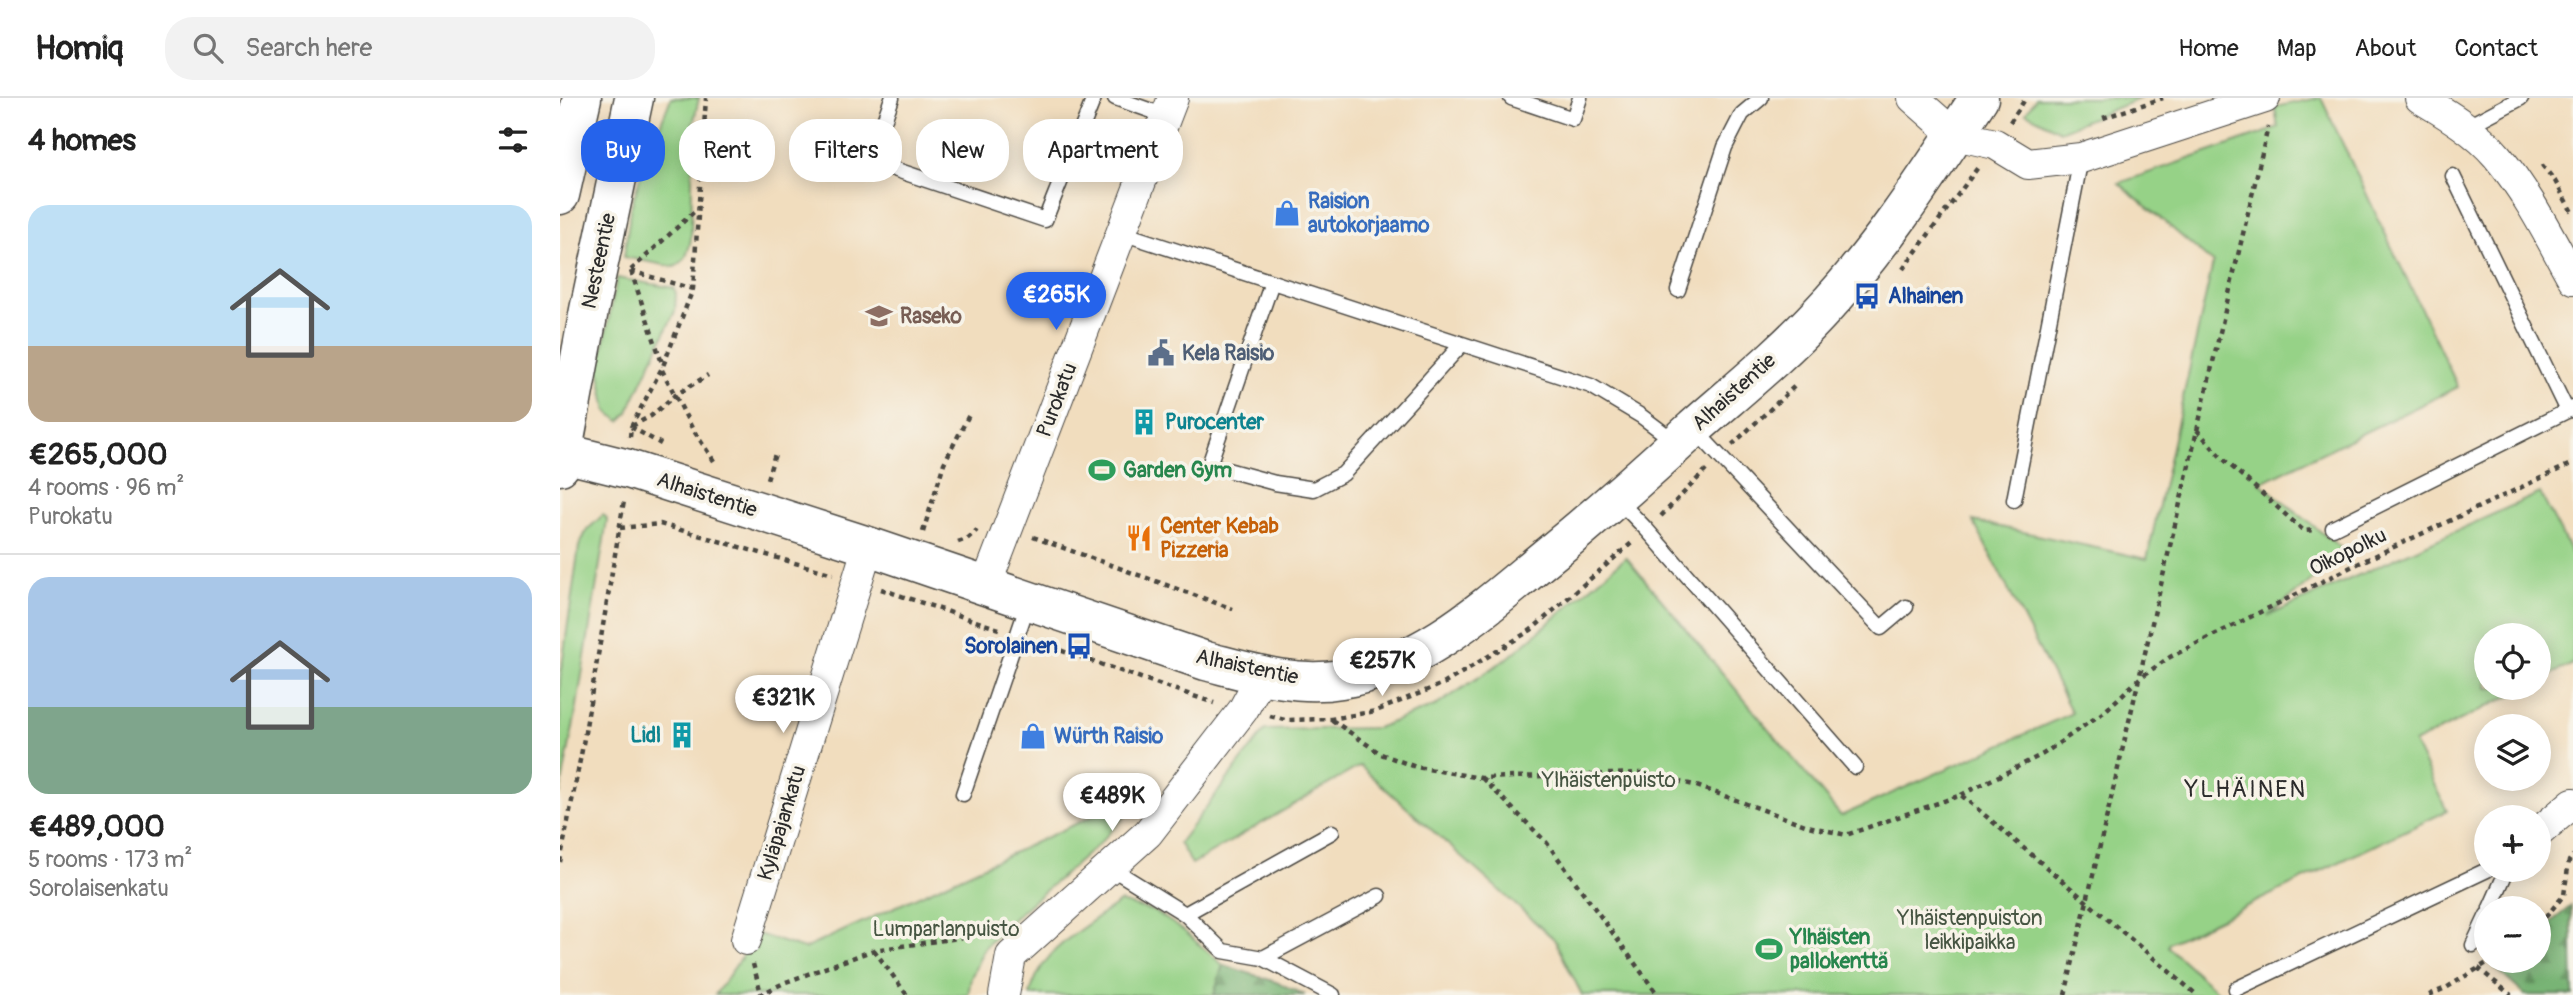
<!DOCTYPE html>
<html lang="en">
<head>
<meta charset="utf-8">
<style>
	body { margin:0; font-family:Pangolin,sans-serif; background:#f2f2f2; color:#222; height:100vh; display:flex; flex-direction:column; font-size:26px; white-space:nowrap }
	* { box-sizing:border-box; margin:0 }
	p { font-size:23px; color:#767676 }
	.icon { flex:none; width:38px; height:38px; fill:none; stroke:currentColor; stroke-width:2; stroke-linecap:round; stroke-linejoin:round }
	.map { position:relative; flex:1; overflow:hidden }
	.details { display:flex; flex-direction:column; background:#fff; width:560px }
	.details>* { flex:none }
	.guide { position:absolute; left:21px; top:21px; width:665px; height:63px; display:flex; gap:14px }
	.tools { position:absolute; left:1914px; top:525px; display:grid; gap:14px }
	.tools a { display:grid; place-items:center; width:77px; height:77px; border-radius:50%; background:#fff; box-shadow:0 4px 18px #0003; font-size:35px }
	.price { position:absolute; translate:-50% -60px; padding:0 16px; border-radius:24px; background:#fff; color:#222; font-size:23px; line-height:46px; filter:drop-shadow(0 2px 4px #0008) }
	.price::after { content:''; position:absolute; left:50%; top:42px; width:21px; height:16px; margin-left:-10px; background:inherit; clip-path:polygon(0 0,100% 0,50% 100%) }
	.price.selected { background:#2563eb; color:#fff }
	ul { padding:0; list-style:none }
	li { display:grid; align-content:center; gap:14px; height:371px; padding:0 28px }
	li+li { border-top:2px solid #e0e0e0 }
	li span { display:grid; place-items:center; height:217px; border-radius:21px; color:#555 }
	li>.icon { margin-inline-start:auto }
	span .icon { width:126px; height:126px; fill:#fffc; stroke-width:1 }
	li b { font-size:30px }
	h2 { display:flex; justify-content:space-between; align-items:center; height:84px; padding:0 28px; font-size:30px }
	.pill { padding:0 24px; border-radius:28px; background:#fff; box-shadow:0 4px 18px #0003; font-size:24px; line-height:63px }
	.pill.selected { background:#2563eb; color:#fff }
	header { display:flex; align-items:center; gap:42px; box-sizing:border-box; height:98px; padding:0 35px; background:#fff; border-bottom:2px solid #e0e0e0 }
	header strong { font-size:33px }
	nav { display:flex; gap:38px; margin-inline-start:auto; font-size:24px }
	.search { width:490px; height:63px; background:#f2f2f2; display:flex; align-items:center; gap:18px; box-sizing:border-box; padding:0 24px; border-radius:28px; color:#767676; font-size:26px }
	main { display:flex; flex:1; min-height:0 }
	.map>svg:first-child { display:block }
	.green { fill:#96d287; stroke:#607e59; stroke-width:2 }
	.forest { fill:url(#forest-firs); stroke:#527050; stroke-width:2 }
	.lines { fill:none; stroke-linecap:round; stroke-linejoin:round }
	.lane-casing { stroke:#494641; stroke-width:17 }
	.street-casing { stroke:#494641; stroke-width:32 }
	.secondary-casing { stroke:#494641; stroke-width:41 }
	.primary-casing { stroke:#494641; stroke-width:41 }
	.path { stroke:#494641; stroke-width:4.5; stroke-dasharray:5 5; stroke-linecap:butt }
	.lane { stroke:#fff; stroke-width:14 }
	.street { stroke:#fff; stroke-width:30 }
	.secondary { stroke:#fff; stroke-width:38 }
	.primary { stroke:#fff; stroke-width:38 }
	.labels { text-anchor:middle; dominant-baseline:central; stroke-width:7; stroke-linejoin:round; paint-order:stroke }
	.shop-label { font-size:21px; font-weight:bold; fill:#366cbe; stroke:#f7f3e8; text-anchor:start }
	.street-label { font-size:21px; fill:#2b2b2b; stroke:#f7f3e8 }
	.transit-label { font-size:21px; font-weight:bold; fill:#164399; stroke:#f7f3e8; text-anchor:start }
	.education-label { font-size:21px; font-weight:bold; fill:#785e54; stroke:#f7f3e8; text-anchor:start }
	.service-label { font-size:21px; font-weight:bold; fill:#4e5e75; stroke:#f7f3e8; text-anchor:start }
	.culture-label { font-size:21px; font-weight:bold; fill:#0d838f; stroke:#f7f3e8; text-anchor:start }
	.leisure-label { font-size:21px; font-weight:bold; fill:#27864d; stroke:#f7f3e8; text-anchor:start }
	.food-label { font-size:21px; font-weight:bold; fill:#c56008; stroke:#f7f3e8; text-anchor:start }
	.park-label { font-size:21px; fill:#465542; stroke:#f7f3e8 }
	.neighbourhood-label { font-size:23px; letter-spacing:2px; fill:#2b2b2b; stroke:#f7f3e8 }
</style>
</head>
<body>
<header>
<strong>Homiq</strong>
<div class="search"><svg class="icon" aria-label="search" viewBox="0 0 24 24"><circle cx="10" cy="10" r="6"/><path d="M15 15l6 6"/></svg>Search here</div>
<nav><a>Home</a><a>Map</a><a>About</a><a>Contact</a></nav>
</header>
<main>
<section class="details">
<h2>4 homes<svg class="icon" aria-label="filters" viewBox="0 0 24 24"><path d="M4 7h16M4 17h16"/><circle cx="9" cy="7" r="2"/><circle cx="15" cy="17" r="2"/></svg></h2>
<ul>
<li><span style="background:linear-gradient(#bfe0f5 65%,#b9a48a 0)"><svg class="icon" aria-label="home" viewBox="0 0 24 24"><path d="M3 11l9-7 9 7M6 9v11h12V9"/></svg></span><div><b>€265,000</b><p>4 rooms · 96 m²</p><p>Purokatu</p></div></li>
<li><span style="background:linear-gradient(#a9c7e8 60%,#7fa58c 0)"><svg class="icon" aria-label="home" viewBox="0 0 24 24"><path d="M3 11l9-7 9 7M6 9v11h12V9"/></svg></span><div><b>€489,000</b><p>5 rooms · 173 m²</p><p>Sorolaisenkatu</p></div></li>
</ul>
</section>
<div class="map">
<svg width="2013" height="897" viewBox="0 0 2013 897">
	<defs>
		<pattern id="forest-firs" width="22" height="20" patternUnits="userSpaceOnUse" patternTransform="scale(1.75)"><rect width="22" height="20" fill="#78b474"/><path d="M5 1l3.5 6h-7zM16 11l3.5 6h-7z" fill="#63935f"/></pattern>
	</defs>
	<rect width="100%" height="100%" fill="#f7f3e8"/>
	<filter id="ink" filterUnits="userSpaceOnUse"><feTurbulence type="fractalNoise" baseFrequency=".0143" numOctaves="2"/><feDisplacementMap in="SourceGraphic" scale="14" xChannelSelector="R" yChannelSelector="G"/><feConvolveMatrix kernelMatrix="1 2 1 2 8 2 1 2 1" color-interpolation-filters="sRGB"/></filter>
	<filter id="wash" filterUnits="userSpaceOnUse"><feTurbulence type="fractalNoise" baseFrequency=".00686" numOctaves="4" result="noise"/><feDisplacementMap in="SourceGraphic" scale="28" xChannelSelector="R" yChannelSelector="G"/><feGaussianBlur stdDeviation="1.57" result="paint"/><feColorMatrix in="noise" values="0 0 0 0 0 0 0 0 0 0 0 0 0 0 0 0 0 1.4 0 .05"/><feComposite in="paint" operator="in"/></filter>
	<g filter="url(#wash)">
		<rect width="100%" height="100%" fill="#f1ddbe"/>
		<path class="green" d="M111,0H139L133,27L131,141C128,154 127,163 114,169L64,159L71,109L83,70Z
			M1476,0H1581L1500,33L1466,15Z
			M1758,0H1761L1898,289L1700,385L1786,454L1782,458L1785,462L1763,473L1708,518L1980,395L2013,458V566L1979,582V537H1927V590H1965L1854,645L1887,713L1609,845L1608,849L1661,897H1022L994,841L800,668L632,766L619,745L705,632L817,630L877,607L949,559L1066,459L1281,718L1512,615L1413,423L1587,461L1653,165L1559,85L1718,30L1715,9Z
			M57,180L114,190L116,196L115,213L67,316L60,323L47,313L39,271Z
			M43,417L46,419L47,423L16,614L0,696V582L19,448L27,432Z
			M589,692L539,746L456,818L424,850L411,880L408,897H155L198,836L244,851Z
			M560,804L596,814L624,833L663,867L656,890L664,897H470C480,851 524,830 560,804Z"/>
		<path class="forest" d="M2011,808L2013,897H1965L1935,870L1944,863H1979V834Z
			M663,867L716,884L745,897H654Z"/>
	</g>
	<g filter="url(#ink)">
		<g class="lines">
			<g class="lane-casing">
				<path id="lane" d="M332,0L310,63L485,122L534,0
					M555,0L606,18
					M951,0L1013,21L1020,0
					M1906,29L1961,0
					M1893,78L2007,313
					M562,135L1031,288L1081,318L1117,345
					M712,184L649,367L715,385L754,391L783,376L902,246
					M1118,192L1165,49L1182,16L1201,0
					M1135,332L1321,530L1346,509
					M1058,402L1087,432L1295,669
					M1454,402L1521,60
					M1773,430L2013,310
					M403,696L469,503
					M551,770L625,816L663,853L703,860L819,798
					M1930,810L1947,772
					M625,816L772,734
					M1913,847L1927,817
					M703,860L773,897
					M1676,891L1927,772"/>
			</g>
			<g class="street-casing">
				<path id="street" d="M1353,0L1395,37L1435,46L1468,66L1521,60L1705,0
					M1860,0C1887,16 1917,34 1937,58C1968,95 1990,140 2013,181
					M426,487L613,0
					M1979,734L2013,705
					M186,842L308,448
					M444,897L451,858L588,735L683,612L702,577"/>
			</g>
			<g class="secondary-casing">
				<path id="secondary" d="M0,354L68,371L308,448L646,563C689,574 735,589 781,581C859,568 920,514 979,465C1032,422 1083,377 1134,330C1176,293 1221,257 1259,216C1321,151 1370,74 1419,0"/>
			</g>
			<g class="primary-casing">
				<path id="primary" d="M0,97L22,0
					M0,368L29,212L74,0"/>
			</g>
			<path class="path" d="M1543,20L1603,0
				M1450,24L1466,0
				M1982,67L1995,83L2013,116
				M1343,171L1419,68
				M71,172L137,111
				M71,173L103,268
				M71,173L133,191
				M102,272L132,330L154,363
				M72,328L91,318L114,298L148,277
				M71,329L101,346
				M1637,332L1661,359L1744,433L1755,432
				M70,339L71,329L103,268L133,191L146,0
				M1172,347L1237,286
				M207,381L215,356
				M1101,418L1146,372
				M60,430L100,426L273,476
				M363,434L384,365L409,317
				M473,439L673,511
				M398,444L407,441L417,432
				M321,491L439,531
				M473,543L654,605
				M710,618L725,622L771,621L816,613L885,585L971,532L1074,443
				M772,622L821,656L856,669L921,680L1082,675L1134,687L1248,728L1286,737L1401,697L1637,897
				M922,680L987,745L1098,897
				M1401,697L1483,656L1544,614L1581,579L1610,559L1793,468L2013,365
				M0,764L22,652L64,403
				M1979,827L2004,797L2009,763L2013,757
				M314,852L347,897
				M193,866L201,895
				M1918,870L1951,897
				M199,897L226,884L314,852L433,835
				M1505,897L1708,29
				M1869,897L1886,890L1930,863"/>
			<use href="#lane" class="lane"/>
			<use href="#street" class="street"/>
			<use href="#secondary" class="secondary"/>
			<use href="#primary" class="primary"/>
		</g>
	</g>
	<defs>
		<g id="shop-bare" transform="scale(2.1)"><path d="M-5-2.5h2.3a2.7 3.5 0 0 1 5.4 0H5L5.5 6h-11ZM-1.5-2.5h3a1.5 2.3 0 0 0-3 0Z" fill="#3f7fe0" stroke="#f7f3e8" stroke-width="2.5" paint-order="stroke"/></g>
		<g id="bus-bare" transform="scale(2.1)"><path d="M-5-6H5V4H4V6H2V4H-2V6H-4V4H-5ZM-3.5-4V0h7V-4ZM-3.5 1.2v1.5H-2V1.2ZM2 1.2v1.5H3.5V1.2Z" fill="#1a4fb4" stroke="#f7f3e8" stroke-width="2.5" paint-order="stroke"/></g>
		<g id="school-bare" transform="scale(2.1)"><path d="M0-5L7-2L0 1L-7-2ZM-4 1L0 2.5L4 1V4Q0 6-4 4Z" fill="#8d6e63" stroke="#f7f3e8" stroke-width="2.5" paint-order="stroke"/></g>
		<g id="civic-bare" transform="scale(2.1)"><path d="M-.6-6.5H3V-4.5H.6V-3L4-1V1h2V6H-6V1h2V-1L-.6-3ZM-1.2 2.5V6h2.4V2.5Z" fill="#5c6f8a" stroke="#f7f3e8" stroke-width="2.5" paint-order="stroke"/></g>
		<g id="building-bare" transform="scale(2.1)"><path d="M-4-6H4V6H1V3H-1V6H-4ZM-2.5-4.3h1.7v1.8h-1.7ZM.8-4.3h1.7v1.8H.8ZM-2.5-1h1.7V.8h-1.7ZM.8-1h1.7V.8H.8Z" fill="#0f9aa8" stroke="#f7f3e8" stroke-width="2.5" paint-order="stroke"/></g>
		<g id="stadium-bare" transform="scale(2.1)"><path d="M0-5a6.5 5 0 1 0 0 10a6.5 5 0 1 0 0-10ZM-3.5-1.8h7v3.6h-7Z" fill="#2e9e5b" stroke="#f7f3e8" stroke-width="2.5" paint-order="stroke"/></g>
		<g id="restaurant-bare" transform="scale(2.1)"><path d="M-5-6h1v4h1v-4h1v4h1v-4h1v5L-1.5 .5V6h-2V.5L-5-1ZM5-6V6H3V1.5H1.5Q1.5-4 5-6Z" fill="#e8710a" stroke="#f7f3e8" stroke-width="2.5" paint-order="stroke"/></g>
	</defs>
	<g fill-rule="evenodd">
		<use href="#shop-bare" x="727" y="115"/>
		<use href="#bus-bare" x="1307" y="198"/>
		<use href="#school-bare" x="319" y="218"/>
		<use href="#civic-bare" x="601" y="255"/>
		<use href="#building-bare" x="584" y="324"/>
		<use href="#stadium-bare" x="542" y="372"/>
		<use href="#restaurant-bare" x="579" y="440"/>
		<use href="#bus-bare" x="519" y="548"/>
		<use href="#building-bare" x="122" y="637"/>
		<use href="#shop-bare" x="473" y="638"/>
		<use href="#stadium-bare" x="1209" y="851"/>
	</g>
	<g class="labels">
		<g class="shop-label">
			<text x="748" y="103">Raision<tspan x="748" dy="24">autokorjaamo</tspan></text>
			<text x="494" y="638">Würth Raisio</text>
		</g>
		<g class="street-label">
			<text transform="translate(39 163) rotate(-78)">Nesteentie</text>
			<text transform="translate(1174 294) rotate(-42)">Alhaistentie</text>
			<text transform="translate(497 302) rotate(-69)">Purokatu</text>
			<text transform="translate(147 397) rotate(18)">Alhaistentie</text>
			<text transform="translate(1788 454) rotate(-26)">Oikopolku</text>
			<text transform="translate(687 569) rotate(12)">Alhaistentie</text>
			<text transform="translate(222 725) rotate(-73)">Kyläpajankatu</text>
		</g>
		<g class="transit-label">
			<text x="1328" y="198">Alhainen</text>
			<text x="498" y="548" text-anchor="end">Sorolainen</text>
		</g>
		<g class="education-label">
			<text x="340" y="218">Raseko</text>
		</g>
		<g class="service-label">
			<text x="622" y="255">Kela Raisio</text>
		</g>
		<g class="culture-label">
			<text x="605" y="324">Purocenter</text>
			<text x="101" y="637" text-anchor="end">Lidl</text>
		</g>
		<g class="leisure-label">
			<text x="563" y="372">Garden Gym</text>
			<text x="1230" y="839">Ylhäisten<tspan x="1230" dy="24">pallokenttä</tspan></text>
		</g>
		<g class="food-label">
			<text x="600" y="428">Center Kebab<tspan x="600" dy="24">Pizzeria</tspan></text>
		</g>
		<g class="park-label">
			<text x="1049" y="682">Ylhäistenpuisto</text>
			<text x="1410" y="820">Ylhäistenpuiston<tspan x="1410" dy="24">leikkipaikka</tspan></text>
			<text x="386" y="831">Lumparlanpuisto</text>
		</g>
		<g class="neighbourhood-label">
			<text x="1686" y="691">YLHÄINEN</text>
		</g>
	</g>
</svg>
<div class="tools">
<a><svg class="icon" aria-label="locate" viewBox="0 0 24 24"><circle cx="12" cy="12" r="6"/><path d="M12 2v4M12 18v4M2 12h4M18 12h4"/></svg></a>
<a><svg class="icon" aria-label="layers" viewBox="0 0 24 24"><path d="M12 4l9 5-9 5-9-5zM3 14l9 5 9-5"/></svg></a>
<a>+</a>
<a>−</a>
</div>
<b class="price selected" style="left:496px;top:234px">€265K</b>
<b class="price" style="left:822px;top:600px">€257K</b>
<b class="price" style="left:223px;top:637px">€321K</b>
<b class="price" style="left:552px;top:735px">€489K</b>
<div class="guide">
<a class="pill selected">Buy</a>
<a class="pill">Rent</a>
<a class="pill">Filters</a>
<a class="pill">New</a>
<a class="pill">Apartment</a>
</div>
</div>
</main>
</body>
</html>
